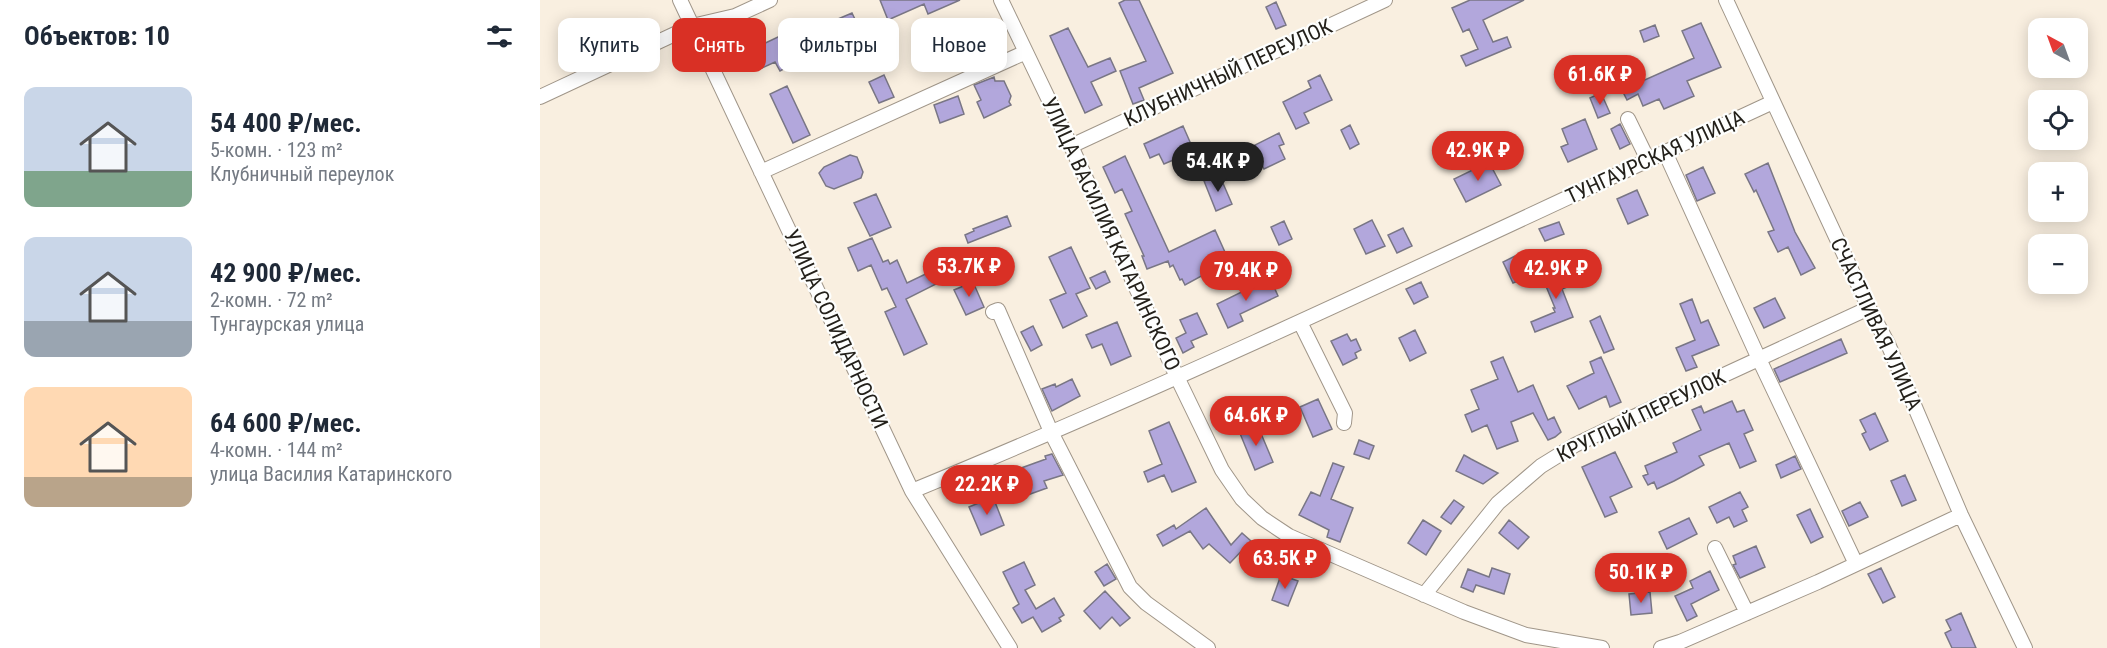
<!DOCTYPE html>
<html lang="ru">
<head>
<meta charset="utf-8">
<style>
	body { margin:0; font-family:"Roboto Condensed",sans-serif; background:#f2f2f3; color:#1f2937; height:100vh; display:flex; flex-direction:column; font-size:22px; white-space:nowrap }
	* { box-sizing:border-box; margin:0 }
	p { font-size:20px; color:#747a83 }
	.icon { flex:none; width:33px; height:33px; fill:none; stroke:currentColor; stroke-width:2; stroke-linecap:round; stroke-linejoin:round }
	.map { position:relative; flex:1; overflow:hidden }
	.panel { display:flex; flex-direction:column; background:#fff; width:540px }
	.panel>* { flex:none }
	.guide { position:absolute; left:18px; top:18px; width:570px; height:54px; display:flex; gap:12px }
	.needle { width:39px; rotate:319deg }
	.buttons { position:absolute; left:1488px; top:18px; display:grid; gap:12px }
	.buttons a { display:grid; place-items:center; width:60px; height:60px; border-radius:12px; background:#fff; box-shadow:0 3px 15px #0003; font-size:30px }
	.price { position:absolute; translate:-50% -51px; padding:0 14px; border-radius:21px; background:#d93025; color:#fff; font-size:20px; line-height:39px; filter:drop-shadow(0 2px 3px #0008) }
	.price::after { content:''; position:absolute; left:50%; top:36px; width:18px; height:14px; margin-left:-9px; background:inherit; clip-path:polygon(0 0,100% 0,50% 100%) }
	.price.active { background:#222; color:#fff }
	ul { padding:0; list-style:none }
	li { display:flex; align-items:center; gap:18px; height:150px; padding:0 24px }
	li span { display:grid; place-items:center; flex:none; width:168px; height:120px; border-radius:12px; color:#555 }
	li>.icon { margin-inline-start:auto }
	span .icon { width:72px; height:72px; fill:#fffc; stroke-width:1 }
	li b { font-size:26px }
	h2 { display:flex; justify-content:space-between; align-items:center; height:72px; padding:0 24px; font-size:26px }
	.chip { padding:0 21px; border-radius:12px; background:#fff; box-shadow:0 3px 15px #0003; font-size:21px; line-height:54px }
	.chip.active { background:#d93025; color:#fff }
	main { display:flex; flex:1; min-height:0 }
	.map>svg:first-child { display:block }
	.building { fill:#b2a7dc; stroke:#797685; stroke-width:1.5 }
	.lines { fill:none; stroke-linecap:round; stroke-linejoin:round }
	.minor-casing { stroke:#a09689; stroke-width:16 }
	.minor { stroke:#fff; stroke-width:14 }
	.labels { text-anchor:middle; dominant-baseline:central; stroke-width:4.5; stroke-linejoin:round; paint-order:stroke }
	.street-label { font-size:21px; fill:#23201a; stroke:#fdfefd }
</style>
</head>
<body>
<main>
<section class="panel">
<h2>Объектов: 10<svg class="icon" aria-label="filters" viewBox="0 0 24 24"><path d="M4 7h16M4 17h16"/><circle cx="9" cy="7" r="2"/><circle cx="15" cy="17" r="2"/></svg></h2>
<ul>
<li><span style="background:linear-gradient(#c9d6e8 70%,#7fa58c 0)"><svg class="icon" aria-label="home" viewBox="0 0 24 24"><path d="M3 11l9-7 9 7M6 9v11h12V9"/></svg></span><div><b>54 400 ₽/мес.</b><p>5-комн. · 123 m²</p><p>Клубничный переулок</p></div></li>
<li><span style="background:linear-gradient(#c9d6e8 70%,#9aa5b1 0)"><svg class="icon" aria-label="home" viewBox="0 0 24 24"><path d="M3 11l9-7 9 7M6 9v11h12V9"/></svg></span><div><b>42 900 ₽/мес.</b><p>2-комн. · 72 m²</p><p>Тунгаурская улица</p></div></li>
<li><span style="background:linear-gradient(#ffd9b3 75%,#b9a48a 0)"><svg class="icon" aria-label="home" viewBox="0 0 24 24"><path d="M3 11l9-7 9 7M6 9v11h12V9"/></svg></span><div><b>64 600 ₽/мес.</b><p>4-комн. · 144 m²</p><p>улица Василия Катаринского</p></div></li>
</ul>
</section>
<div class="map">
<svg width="1567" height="648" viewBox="0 0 1567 648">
	<rect width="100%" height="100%" fill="#f9efe0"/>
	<path class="building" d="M340,0H420L388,14L384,4L348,20Z
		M585,0H599L633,73L599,88L604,100L593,104L580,71L606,61L579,3Z
		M930,0H984L943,20L953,42L967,37L971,47L926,66L921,56L938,49L929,29L923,32L912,8Z
		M736,2L746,25L736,29L726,7Z
		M312,13L323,36L301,46L291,22Z
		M1161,23L1181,67L1147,81L1154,96L1124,109L1119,99L1103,106L1098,94L1087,100L1082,90L1154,58L1142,31Z
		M1115,25L1119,36L1104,42L1100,31Z
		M259,27L269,46L247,56L251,65L240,71L235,62L222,68L213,49Z
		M528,28L548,67L570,58L576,71L551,82L562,105L545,113L510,36Z
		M344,75L354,97L339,103L329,82Z
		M780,75L792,100L764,113L769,123L756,129L743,102L771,88L768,81Z
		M454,77L455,81H464L471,96L469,102L471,105L444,118L437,102L441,100L434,85Z
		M247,86L270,135L253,143L230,94Z
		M1061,93L1070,113L1058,118L1050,98Z
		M418,96L424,114L400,123L394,105Z
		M1045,119L1057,149L1028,162L1021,147L1028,144L1022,129Z
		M1080,124L1090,144L1080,149L1071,129Z
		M810,125L819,144L810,149L801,130Z
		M643,126L654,151L624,164L619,154L610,158L604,144Z
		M739,133L744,144L739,146L745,159L724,169L713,146Z
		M310,155L317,157L323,172L321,178L294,189L286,186L279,173L284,167Z
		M585,156L629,252L675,230L689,261L645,285L642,279L640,280L633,265L630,267L628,261L607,269L602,256H604L585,214L592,211L582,189L575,193L563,167Z
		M949,162L961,185L926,202L914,179Z
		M1228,163L1255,232L1275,268L1261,275L1248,247L1238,252L1228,232L1234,230L1216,190L1214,192L1205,174Z
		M1163,167L1175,193L1157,201L1146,175Z
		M678,175L681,182L682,181L692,204L676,211L664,181Z
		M1097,190L1108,215L1088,224L1077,199Z
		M336,194L351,227L330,236L314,203Z
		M467,216L471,226L428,243L425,235L434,231L433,229Z
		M832,220L845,246L826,254L814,229Z
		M744,221L752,239L739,245L731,227Z
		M1019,222L1024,234L1005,241L999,229Z
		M863,228L872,246L857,253L848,235Z
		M332,238L343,262L348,260L350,264L357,260L367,283L398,268L404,280L366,299L387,344L364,355L345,312L356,307L347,288L342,290L331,265L318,271L308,248Z
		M531,247L550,288L536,294L547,316L523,328L510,300L526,293L509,257Z
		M975,256L985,278L973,283L963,262Z
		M1028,268L1034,284L1022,289L1033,317L995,332L991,322L1015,312L1013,308H1015L1003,279Z
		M565,271L570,282L556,289L550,278Z
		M730,278L738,296L700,314L703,321L688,328L677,304Z
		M433,282L444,307L426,315L414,290Z
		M881,282L888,297L874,304L866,289Z
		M1235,298L1245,318L1224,328L1214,308Z
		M1152,299L1161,323L1168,320L1179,345L1152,356L1157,367L1146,371L1136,348L1155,340L1140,304Z
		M657,313L667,334L651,341L654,347L643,353L636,338L646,333L640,320Z
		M1060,316L1074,349L1064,353L1050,321Z
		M577,322L591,356L571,365L562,344L552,348L546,335Z
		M493,326L502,345L491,351L481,332Z
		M875,330L886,353L870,361L859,338Z
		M807,334L811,341L816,339L821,350L815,353L817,358L803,365L791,341Z
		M1301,339L1307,353L1240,382L1234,369Z
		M963,357L978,392L993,385L1008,420L1014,417L1021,432L1015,437L1008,440L993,413L971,422L978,441L957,449L947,425L932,432L925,415L939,409L931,390L958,379L951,362Z
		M1061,357L1081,402L1070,407L1066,396L1039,409L1027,386L1054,373L1050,362Z
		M532,379L540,396L512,411L502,389L515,384L516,387Z
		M778,399L792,429L773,437L760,407Z
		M1192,401L1197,412L1204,410L1213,430L1204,434L1216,461L1200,468L1189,443L1159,456L1164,465L1134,481L1117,489L1114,482L1108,485L1103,476L1108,474L1105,466L1137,452L1133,443L1161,430L1152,410L1161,406L1164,413Z
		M1335,413L1348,441L1330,450L1322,434L1326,432L1320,420Z
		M629,422L656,482L632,492L624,475L608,482L604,472L622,464L609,431Z
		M717,424L733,462L715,470L699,431Z
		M819,440L834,446L829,459L814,454Z
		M1075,452L1092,487L1070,497L1077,512L1065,517L1042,467Z
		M512,454L523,475L504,481L507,488L482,497L473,471L506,459L505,456Z
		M924,455L931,459L958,473L943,484L916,471Z
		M1255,456L1261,469L1241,478L1236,465Z
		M793,463L804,467L791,499L813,508L800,542L787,537L789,530L759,515L771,492L780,496Z
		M1365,475L1376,500L1362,506L1351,481Z
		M1200,492L1208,507L1202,510L1207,521L1194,527L1189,517L1177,523L1169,507Z
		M453,497L464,525L441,535L429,507Z
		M914,500L924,507L911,524L901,517Z
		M1320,502L1328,517L1309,526L1302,511Z
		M666,508L691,545L702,533L711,541L690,563L669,544L663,549L650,531L623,546L617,535L634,525L636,529Z
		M1270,509L1283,537L1271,543L1257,515Z
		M1149,518L1157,534L1127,549L1119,532Z
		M883,520L901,531L886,555L868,543Z
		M969,520L989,537L978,549L959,533Z
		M1216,546L1225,567L1200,578L1193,565L1196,564L1193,556Z
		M484,562L495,585L485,590L496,609L514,598L524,615L519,618L521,621L502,632L493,617L482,623L473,608L479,604L463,572Z
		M567,564L576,579L564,586L555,572Z
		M952,568L970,574L964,594L936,585L933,592L921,587L928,569L949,577Z
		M1341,568L1355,597L1343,603L1328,574Z
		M1170,571L1179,590L1151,604L1157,616L1147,621L1135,596L1153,588L1150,581Z
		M741,575L758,581L748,606L732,600Z
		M565,591L590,618L580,626L572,617L560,629L544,611Z
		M1110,592L1112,613L1091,615L1089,594Z
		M1421,613L1436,648H1412L1405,633L1411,630L1406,620Z"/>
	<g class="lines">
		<g class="minor-casing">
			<path id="minor" d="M140,0L372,491L470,648
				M461,0L531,146L638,379L682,470L702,499L722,518L749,536L924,612L986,635L1062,648
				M1186,0L1329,308L1348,344L1421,515L1485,648
				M0,97L152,26L195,16L230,0
				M1088,119L1108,160
				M531,146L845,0
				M1125,152L1219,359L1316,564
				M221,172L486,52
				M453,312L458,310L512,434L590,587L606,603L668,648
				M760,322L805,413L804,423
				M372,491C664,371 948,234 1233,102
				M1175,548L1207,613
				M884,595L958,503L1001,466L1035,445L1106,411L1329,308
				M1121,648L1140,642L1278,582L1421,515"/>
		</g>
		<use href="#minor" class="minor"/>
	</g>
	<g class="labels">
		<g class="street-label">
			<text transform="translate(688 73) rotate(-25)">КЛУБНИЧНЫЙ ПЕРЕУЛОК</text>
			<text transform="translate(1115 157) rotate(-25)">ТУНГАУРСКАЯ УЛИЦА</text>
			<text transform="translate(571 234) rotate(65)">УЛИЦА ВАСИЛИЯ КАТАРИНСКОГО</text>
			<text transform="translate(1336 324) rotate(65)">СЧАСТЛИВАЯ УЛИЦА</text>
			<text transform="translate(296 329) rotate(65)">УЛИЦА СОЛИДАРНОСТИ</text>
			<text transform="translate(1101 416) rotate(-26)">КРУГЛЫЙ ПЕРЕУЛОК</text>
		</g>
	</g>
</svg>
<div class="buttons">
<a><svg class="needle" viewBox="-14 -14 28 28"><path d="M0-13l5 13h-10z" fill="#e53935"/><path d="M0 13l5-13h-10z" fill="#747a83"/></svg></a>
<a><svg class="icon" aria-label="locate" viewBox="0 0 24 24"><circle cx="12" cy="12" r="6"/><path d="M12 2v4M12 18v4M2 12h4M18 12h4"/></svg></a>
<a>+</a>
<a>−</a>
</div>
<b class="price" style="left:1060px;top:106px">61.6K ₽</b>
<b class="price" style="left:938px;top:182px">42.9K ₽</b>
<b class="price active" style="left:678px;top:193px">54.4K ₽</b>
<b class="price" style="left:429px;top:298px">53.7K ₽</b>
<b class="price" style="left:1016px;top:300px">42.9K ₽</b>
<b class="price" style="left:706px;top:302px">79.4K ₽</b>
<b class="price" style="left:716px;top:447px">64.6K ₽</b>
<b class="price" style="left:447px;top:516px">22.2K ₽</b>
<b class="price" style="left:745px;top:590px">63.5K ₽</b>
<b class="price" style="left:1101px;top:604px">50.1K ₽</b>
<div class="guide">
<a class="chip">Купить</a>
<a class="chip active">Снять</a>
<a class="chip">Фильтры</a>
<a class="chip">Новое</a>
</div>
</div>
</main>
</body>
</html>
